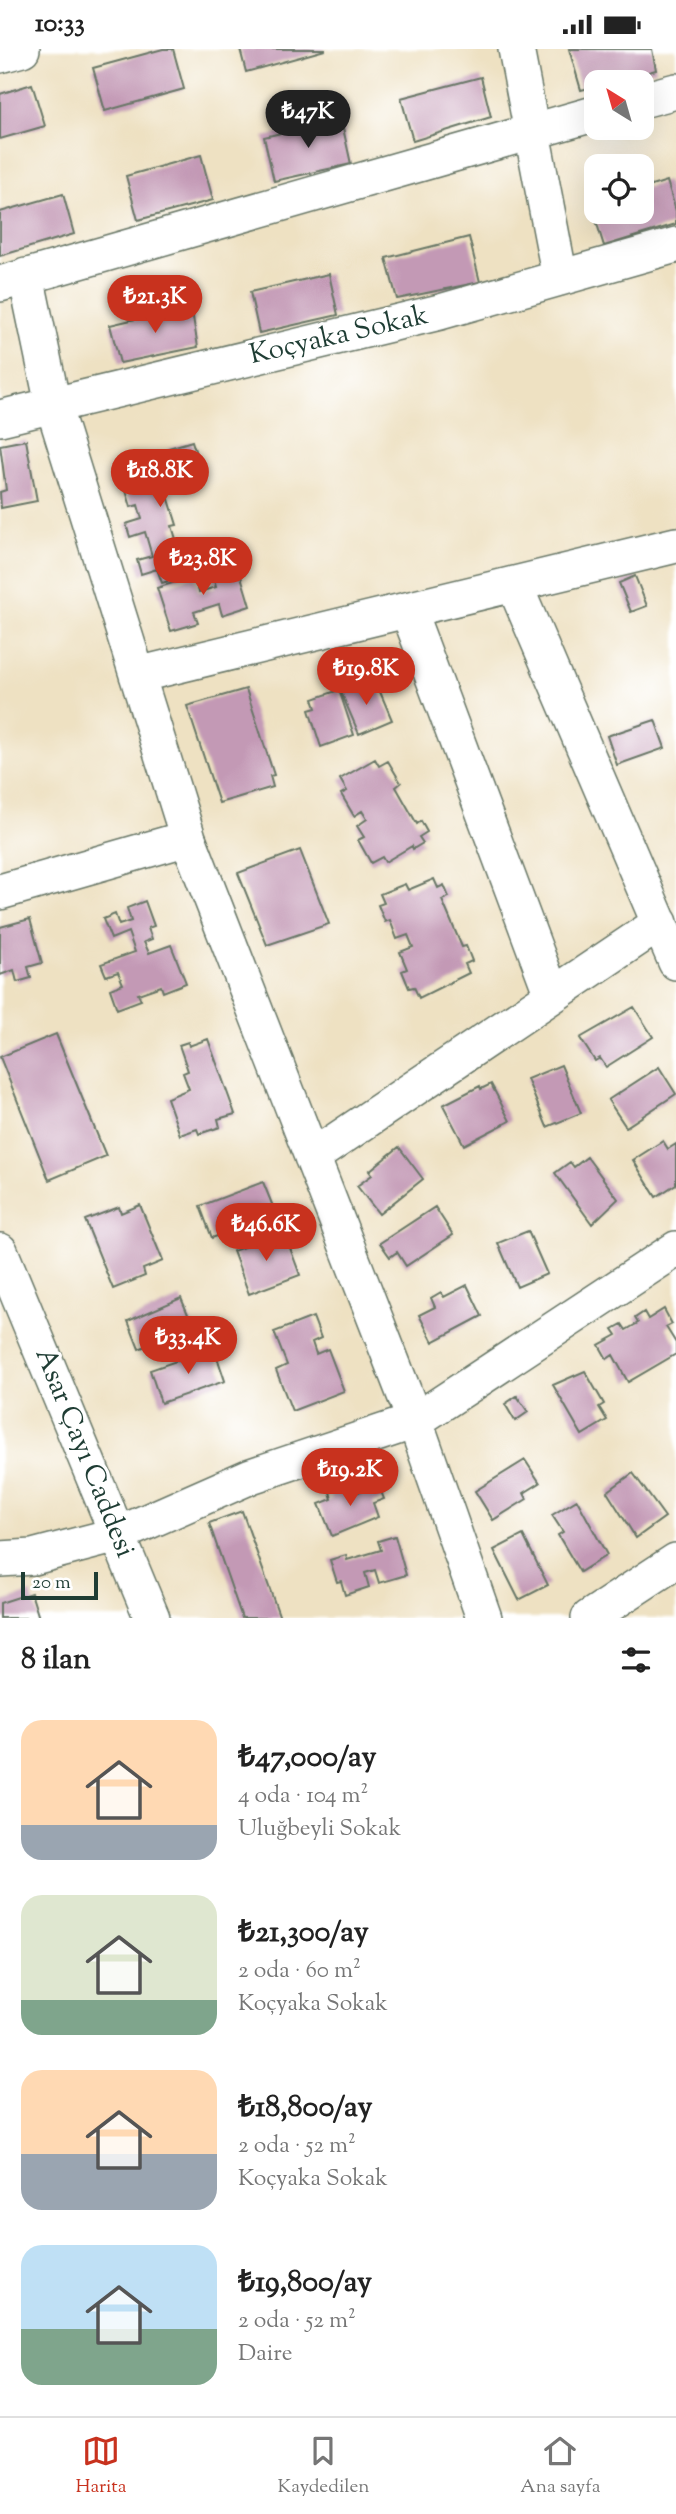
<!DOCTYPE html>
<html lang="tr">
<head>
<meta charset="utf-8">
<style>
	body { margin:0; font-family:"Sorts Mill Goudy",serif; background:#f6f6f6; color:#222; height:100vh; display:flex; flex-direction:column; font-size:26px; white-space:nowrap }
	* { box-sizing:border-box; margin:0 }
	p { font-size:23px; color:#767676 }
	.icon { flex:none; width:38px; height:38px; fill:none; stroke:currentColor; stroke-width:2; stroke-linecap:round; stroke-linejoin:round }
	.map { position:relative; height:1569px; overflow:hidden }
	.details { display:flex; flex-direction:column; background:#fff; flex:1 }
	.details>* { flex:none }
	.needle { width:46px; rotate:323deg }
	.buttons { position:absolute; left:584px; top:21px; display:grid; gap:14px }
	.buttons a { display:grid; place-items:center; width:70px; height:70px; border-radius:14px; background:#fff; box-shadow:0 7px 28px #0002; font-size:35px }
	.scale { position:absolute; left:21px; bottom:18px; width:77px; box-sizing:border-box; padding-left:7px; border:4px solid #1f3d34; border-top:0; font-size:19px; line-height:24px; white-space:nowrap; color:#1f3d34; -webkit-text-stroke:5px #fff; paint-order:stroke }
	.price { position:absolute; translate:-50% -60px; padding:0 16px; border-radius:24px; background:#c8321e; color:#fff; font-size:23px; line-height:46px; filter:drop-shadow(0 2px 4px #0008) }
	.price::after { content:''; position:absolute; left:50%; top:42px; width:21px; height:16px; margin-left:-10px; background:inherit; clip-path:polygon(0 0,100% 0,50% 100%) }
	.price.selected { background:#222; color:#fff }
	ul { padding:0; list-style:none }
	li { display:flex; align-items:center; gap:21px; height:175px; padding:0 21px }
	li span { display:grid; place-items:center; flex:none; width:196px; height:140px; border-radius:21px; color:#555 }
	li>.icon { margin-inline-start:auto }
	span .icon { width:84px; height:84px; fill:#fffc; stroke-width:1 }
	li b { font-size:30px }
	h2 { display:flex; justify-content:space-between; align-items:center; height:84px; padding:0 21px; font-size:30px }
	.status { display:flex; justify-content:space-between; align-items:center; height:49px; padding:0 35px; background:#fff; direction:ltr }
	.status svg { height:19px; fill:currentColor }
	.dock { display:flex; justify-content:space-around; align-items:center; height:98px; border-top:2px solid #e0e0e0; background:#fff; font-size:19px; color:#767676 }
	.dock a { display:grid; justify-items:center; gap:4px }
	.dock .selected { color:#c8321e }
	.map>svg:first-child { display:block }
	.building { fill:#c399b5 }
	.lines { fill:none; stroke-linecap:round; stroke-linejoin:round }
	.minor-casing { stroke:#677666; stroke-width:38 }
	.minor { stroke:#fff; stroke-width:35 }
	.labels { text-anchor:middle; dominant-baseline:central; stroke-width:6; stroke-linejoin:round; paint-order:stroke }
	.street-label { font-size:28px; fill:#1f3d34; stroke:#fff }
</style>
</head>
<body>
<div class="status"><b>10:33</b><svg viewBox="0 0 49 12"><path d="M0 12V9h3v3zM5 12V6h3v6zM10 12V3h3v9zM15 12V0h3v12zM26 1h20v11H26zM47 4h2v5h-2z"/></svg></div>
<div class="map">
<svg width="676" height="1569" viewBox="0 0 676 1569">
	<rect width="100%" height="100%" fill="#fff"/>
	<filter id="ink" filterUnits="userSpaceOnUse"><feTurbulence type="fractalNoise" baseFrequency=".0143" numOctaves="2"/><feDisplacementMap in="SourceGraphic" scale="14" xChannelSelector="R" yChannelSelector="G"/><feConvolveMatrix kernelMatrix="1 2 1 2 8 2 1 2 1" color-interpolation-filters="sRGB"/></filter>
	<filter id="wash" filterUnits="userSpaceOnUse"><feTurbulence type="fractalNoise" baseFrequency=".00686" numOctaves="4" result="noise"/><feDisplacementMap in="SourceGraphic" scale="28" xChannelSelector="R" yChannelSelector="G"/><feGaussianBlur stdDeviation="1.57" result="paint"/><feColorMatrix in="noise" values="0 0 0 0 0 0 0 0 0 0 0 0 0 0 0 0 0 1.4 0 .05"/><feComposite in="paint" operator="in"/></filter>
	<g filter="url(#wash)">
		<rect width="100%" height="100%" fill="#eee1c2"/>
		<g id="blocks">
			<path class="building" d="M163,0H173L184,40L105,62L93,19Z
				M240,0H325V1L246,23Z
				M569,0H652L656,21L610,33H597V37L581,41Z
				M481,28L491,68L413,92L401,49Z
				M32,35L45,77L0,90V45Z
				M341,70L351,115L274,132L264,88Z
				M201,106L213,151L138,171L126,127Z
				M667,132L676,162V175L604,197L591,156L597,154V163H642V140Z
				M63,145L74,185L0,207V163Z
				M469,188L480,233L397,250L386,209Z
				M329,225L338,266L259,284L250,243Z
				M191,257L198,298L120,314L110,276Z
				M26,391L37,452L1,459L0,443L6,441L0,396Z
				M192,392L203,427L178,435L176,427L163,431L177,476L172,477L179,500L186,498L194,524L162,534L157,520L141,525L137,511L152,507L145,483L130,488L126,475L142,470L138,456L131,458L118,415L146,407L149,418L173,410L169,399Z
				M237,514L250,557L222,566L219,555L194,563L198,574L171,582L157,539L194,527L199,543L216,538L211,522Z
				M635,527L647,557L631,563L619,534Z
				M369,631L373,641L378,638L392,671L359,685L341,643Z
				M246,640L274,726L270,727L273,738L219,754L187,657Z
				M339,641L354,686L321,698L309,661L316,659L313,650Z
				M655,671L665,699L617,716L607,687Z
				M375,710L379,717L388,712L401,734L396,738L417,775L421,772L427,783L419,788L423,794L413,800L412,797L385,813L382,808L371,814L358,791L364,788L357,777L367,770L362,762L354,767L341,745L347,742L340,730Z
				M300,801L329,875L267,896L238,824Z
				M434,830L438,839L444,836L449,848L442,851L462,898L466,897L472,912L465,915L469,924L419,949L414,938L409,939L402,922L407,920L400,903L413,898L408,886L397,890L390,871L385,873L378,856L384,854L380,845L405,835L408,841Z
				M145,852L154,877L148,879L152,890L144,893L149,904L171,896L186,934L163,943L161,937L138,945L141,951L117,960L110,940L123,935L118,923L106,927L101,915L135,903L128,883L111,890L103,870L115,865L119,876L131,872L127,859Z
				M30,870L42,914L28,918L31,929L17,933L14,921L0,926V878Z
				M634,958L653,988L606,1018L600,1009L595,1012L580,989Z
				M56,985L106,1107L49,1131L0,1008Z
				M208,990L235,1065L218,1070L220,1078L199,1085L197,1080L180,1086L167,1049L189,1040L183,1024L188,1022L179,996L188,993L189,997Z
				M561,1016L581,1064L547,1078L527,1030Z
				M659,1018L676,1045L626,1078L608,1051Z
				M491,1035L510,1072L464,1096L443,1056L480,1037L481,1040Z
				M663,1092L668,1100L676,1095V1135L656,1148L633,1111Z
				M399,1098L423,1130L379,1165L357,1137L372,1126L369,1122Z
				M587,1108L618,1150L592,1175L555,1124L570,1113L574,1118Z
				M263,1133L276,1165L212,1189L200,1157Z
				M140,1156L163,1212L143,1220L145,1227L113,1240L85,1171L119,1158L121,1164Z
				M435,1158L453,1186L406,1217L397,1203L390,1208L380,1194Z
				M528,1182L547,1225L517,1238L498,1194Z
				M284,1183L300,1226L249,1245L233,1202Z
				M467,1236L482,1267L433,1293L419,1266L435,1258L431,1249L441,1243L444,1248Z
				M181,1249L193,1277L139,1300L128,1272Z
				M664,1260L672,1275L666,1278L676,1294V1305L628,1333L613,1306L607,1310L599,1296L617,1286L613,1280L622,1275L626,1281L638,1274L635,1269L644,1263L648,1270Z
				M313,1268L321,1289L312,1293L316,1305L328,1300L344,1342L292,1362L276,1321L287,1316L274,1283Z
				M214,1299L225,1332L161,1354L150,1321Z
				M585,1322L604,1355L599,1358L607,1371L582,1386L553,1336Z
				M517,1347L528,1363L515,1372L505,1355Z
				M525,1411L540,1434L524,1444L527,1450L493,1471L475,1442Z
				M633,1424L665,1468L636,1489L607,1443Z
				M354,1434L358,1443L378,1435L384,1450L373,1454L378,1468L332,1487L319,1455L332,1450L330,1443Z
				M577,1451L607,1506L580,1523L558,1486L563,1483L552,1466Z
				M242,1462L280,1569H242L209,1474Z
				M523,1486L548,1536L519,1551L494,1501Z
				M395,1487L406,1526L379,1534L375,1521L365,1524L369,1538L345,1546L341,1532L337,1533L330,1511L346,1506L347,1511L381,1501L378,1492Z
				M31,1544L39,1569H0V1554Z"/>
		</g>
	</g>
	<g filter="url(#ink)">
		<use href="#blocks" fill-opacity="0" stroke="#677666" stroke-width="2"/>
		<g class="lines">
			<g class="minor-casing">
				<path id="minor" d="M516,0L560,229
					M0,6L22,0
					M642,51L676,42
					M26,227L53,356L188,789L415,1372L484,1569
					M0,235L597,64
					M0,369L440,263L676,196
					M514,535L676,913
					M408,561L552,946
					M137,626L676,496
					M0,843L188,789
					M312,1108L660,874
					M0,1202L152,1569
					M0,1510L33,1508L117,1486L251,1427L415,1372L676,1200
					M589,1569L676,1512"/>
			</g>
			<use href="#minor" class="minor"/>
		</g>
	</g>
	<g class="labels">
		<g class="street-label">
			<text transform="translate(339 287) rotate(-13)">Koçyaka Sokak</text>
			<text transform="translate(84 1404) rotate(68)">Asar Çayı Caddesi</text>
		</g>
	</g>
</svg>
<div class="buttons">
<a><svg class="needle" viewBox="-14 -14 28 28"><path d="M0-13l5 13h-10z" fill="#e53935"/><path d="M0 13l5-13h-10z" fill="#767676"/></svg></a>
<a><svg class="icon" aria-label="locate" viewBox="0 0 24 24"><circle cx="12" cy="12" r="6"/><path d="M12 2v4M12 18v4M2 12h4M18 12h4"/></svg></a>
</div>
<div class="scale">20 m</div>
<b class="price selected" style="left:308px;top:101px">₺47K</b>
<b class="price" style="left:155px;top:286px">₺21.3K</b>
<b class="price" style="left:160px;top:460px">₺18.8K</b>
<b class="price" style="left:203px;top:548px">₺23.8K</b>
<b class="price" style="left:366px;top:658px">₺19.8K</b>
<b class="price" style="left:266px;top:1214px">₺46.6K</b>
<b class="price" style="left:188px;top:1327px">₺33.4K</b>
<b class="price" style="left:350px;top:1459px">₺19.2K</b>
</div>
<section class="details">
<h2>8 ilan<svg class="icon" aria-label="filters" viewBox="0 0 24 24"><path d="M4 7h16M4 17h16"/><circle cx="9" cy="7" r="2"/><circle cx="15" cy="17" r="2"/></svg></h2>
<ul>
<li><span style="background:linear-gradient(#ffd9b3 75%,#9aa5b1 0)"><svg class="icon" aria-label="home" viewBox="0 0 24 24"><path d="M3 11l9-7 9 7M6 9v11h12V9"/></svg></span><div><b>₺47,000/ay</b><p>4 oda · 104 m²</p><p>Uluğbeyli Sokak</p></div></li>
<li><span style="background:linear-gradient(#dfe7d0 75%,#7fa58c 0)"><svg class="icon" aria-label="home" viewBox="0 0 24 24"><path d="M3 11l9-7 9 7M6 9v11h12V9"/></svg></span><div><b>₺21,300/ay</b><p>2 oda · 60 m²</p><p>Koçyaka Sokak</p></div></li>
<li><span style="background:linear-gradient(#ffd9b3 60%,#9aa5b1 0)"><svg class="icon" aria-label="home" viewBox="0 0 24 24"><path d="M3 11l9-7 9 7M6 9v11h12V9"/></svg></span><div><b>₺18,800/ay</b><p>2 oda · 52 m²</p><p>Koçyaka Sokak</p></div></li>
<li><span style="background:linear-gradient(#bfe0f5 60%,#7fa58c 0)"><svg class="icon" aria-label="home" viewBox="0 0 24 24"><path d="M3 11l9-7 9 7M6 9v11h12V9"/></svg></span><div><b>₺19,800/ay</b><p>2 oda · 52 m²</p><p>Daire</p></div></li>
</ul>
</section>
<nav class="dock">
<a class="selected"><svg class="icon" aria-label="map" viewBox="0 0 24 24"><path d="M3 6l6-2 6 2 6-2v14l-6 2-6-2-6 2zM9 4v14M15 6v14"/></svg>Harita</a>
<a><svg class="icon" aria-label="saved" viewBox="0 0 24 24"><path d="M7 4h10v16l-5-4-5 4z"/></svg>Kaydedilen</a>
<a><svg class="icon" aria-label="home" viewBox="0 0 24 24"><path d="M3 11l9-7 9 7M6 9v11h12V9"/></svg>Ana sayfa</a>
</nav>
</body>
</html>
